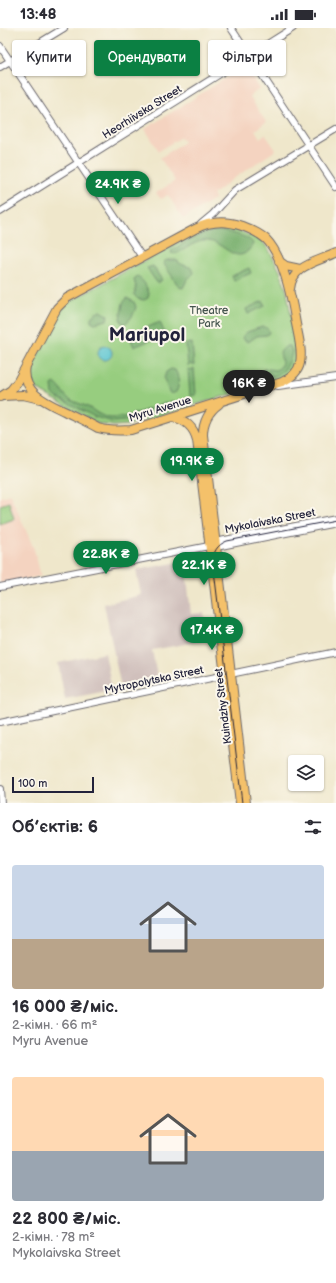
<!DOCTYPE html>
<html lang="uk">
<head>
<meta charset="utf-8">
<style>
	body { margin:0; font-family:"Balsamiq Sans",sans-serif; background:#f2f2f3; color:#2b2b33; height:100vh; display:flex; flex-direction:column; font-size:15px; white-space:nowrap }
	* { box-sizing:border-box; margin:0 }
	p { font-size:13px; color:#7c7c81 }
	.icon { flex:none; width:22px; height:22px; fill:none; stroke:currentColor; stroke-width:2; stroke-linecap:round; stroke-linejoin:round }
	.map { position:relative; height:775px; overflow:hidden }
	.sheet { display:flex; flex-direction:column; background:#fff; flex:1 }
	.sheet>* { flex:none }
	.hud { position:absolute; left:12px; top:12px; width:312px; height:36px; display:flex; gap:8px }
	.tools { position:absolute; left:288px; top:727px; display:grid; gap:8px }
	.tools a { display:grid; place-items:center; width:36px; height:36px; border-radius:4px; background:#fff; box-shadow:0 1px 3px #0004; font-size:20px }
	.scale { position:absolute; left:12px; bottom:10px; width:82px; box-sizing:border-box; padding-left:4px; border:2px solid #22223b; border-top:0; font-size:11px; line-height:14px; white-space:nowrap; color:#22223b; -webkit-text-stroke:3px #fbf7ec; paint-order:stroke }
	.price { position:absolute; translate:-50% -34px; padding:0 9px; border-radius:14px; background:#0b8043; color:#fff; font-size:13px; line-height:26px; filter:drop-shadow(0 1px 2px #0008) }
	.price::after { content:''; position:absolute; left:50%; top:24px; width:12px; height:9px; margin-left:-6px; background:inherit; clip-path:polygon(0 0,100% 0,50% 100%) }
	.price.current { background:#222; color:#fff }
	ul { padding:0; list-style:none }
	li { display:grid; align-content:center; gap:8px; height:212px; padding:0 12px }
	li span { display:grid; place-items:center; height:124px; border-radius:4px; color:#555 }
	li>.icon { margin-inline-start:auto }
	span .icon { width:72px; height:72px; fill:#fffc; stroke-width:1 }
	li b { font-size:17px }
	h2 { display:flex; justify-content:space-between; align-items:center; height:48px; padding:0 12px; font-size:17px }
	.chip { padding:0 14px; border-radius:4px; background:#fff; box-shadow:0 1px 3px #0004; font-size:14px; line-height:36px }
	.chip.current { background:#0b8043; color:#fff }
	.status { display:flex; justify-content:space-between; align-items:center; height:28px; padding:0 20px; background:#fff; direction:ltr }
	.status svg { height:11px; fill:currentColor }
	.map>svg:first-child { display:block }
	.built { fill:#f4d3c0 }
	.industrial { fill:#d0c0bc }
	.green { fill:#97cd7f; stroke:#5c785d }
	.forest { fill:#79b06e; stroke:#4e6954 }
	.water { fill:#59c5d0; stroke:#3e7486 }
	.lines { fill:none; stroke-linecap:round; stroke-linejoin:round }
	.minor-casing { stroke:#6a676d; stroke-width:8 }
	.major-casing { stroke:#6a676d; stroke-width:10 }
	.minor { stroke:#fff; stroke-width:6 }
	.major { stroke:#f4c16a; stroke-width:8 }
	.tram { stroke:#22223b; stroke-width:1 }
	.labels { text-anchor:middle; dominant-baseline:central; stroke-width:4; stroke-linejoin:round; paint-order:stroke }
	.street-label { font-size:11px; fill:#22223b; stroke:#fbf7ec }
	.park-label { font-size:11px; fill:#45554f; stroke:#fbf7ec }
	.town-label { font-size:19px; font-weight:bold; fill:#22223b; stroke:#fbf7ec }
</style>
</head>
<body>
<div class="status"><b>13:48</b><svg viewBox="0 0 49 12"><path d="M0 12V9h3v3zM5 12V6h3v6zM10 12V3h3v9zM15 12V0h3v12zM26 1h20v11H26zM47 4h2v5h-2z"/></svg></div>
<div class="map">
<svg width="336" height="775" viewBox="0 0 336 775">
	<rect width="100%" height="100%" fill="#fbf7ec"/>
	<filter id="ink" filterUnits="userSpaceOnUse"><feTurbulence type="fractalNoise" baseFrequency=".025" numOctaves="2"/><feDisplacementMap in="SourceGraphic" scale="8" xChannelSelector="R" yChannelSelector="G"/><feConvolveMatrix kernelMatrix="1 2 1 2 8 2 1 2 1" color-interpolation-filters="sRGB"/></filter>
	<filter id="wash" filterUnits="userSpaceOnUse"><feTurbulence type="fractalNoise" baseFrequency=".012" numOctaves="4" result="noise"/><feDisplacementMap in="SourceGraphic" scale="16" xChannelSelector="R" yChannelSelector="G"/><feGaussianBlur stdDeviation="0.9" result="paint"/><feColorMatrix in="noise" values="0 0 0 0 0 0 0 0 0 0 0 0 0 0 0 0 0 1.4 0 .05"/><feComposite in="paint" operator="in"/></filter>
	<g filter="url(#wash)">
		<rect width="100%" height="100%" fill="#efe7cb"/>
		<path class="built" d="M245,38L260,61L249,68L266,94L255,102L260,110L265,106L276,122L227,155V156L213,166L215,170L183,191L168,167L161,171L156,165L175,153L160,130L184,114L181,109L159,123L145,101Z
			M10,466L34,521L41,548L0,556V469Z"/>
		<path class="industrial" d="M185,533L191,586L204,585L207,612L152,622L158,653L121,660L104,576L141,567L136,542Z
			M105,625L112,662L65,671L58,635Z"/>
		<path class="green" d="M217,199L232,200L261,212L269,222L280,243L287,264L297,322L296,336L292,342L288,347L275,353L128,397L113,398L99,396L43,365L36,360L31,352L32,338L57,287L69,274L197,204L210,200Z
			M9,474L14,491L0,496V477Z"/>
		<path class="forest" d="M219,203C228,204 251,208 253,216C238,242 225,214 208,213C192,211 180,229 171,225L172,222C187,214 202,203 219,203Z
			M167,232H176L181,236L192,240L194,245L187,252L183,260L179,259L164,236V234Z
			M153,238L162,252L157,255L147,240Z
			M249,240L251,245L234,253L232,248Z
			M138,248L145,256L149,265L148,270L144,272L138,271L134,267L136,259L134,252L136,249Z
			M127,270L134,274L136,279C134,286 130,294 123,296L120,291L123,275Z
			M263,273L265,278L248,286L246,281Z
			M101,283L108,287L107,292L95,295L91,293V289L96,285Z
			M160,294L165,306L134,319L129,307Z
			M262,299C266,299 268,300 269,304L267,307L257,308L248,314L244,312L242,309L247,304Z
			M192,315L194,338L191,336L188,338L186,316Z
			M286,318H290L292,323C291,337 280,352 264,348L262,344L264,340L275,342C285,339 281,331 280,324Z
			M194,340L196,367L190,368L188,341L191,342Z
			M171,341L175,342C179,348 180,358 176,364L171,366L169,364L164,351L166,344Z
			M54,355C61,358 63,368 71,372C76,375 82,376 88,379C95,383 102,389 110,390C124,392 158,377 172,373H174L176,376L174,379L126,393L113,394L95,389L56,369L53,366L52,357Z"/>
		<path class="water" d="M98 325a7 7 0 1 1 14 0a7 7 0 1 1-14 0Z"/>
	</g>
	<g filter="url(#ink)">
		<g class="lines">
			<g class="minor-casing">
				<path id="minor" d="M231,0L336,159
					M0,18L142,229
					M0,39L64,0
					M0,184L293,0
					M201,196L213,186L235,162L336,101
					M278,358L336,350
					M213,518L216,519L336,495
					M0,559L209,518L215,514L336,490
					M0,694L336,624
					M0,761L1,775"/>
			</g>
			<g class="major-casing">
				<path id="major" d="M279,233L286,238L300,241
					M290,261C292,237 317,234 336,225
					M3,368L23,367L40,371
					M0,369L11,362L18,353L57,280L67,270L195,201C210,193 225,192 242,198C250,201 259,205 266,211C283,228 291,267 295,290C297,304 303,321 300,335C298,345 291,350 282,354L131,402C119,403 109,403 98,400C87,394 76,389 64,383C45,374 21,364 26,338
					M219,376C208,384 203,394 203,407L246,775
					M173,389C186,392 194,400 197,412L240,775"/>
			</g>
			<use href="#minor" class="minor"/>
			<use href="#major" class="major"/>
			<path class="tram" d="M242,775L213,534C213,524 217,517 227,513L336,492"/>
		</g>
	</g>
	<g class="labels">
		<g class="street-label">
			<text transform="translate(142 84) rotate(-32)">Heorhiivska Street</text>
			<text transform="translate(160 381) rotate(-17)">Myru Avenue</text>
			<text transform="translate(270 493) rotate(-11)">Mykolaivska Street</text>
			<text transform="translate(154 652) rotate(-12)">Mytropolytska Street</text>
			<text transform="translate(223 678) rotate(-97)">Kuindzhy Street</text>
		</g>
		<g class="park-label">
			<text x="209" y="282">Theatre<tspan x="209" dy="13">Park</tspan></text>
		</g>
		<g class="town-label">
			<text x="147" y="307">Mariupol</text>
		</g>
	</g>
</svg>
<div class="tools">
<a><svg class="icon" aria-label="layers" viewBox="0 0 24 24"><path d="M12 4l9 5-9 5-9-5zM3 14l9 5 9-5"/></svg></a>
</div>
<div class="scale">100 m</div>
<b class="price" style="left:118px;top:177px">24.9K ₴</b>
<b class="price current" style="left:249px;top:376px">16K ₴</b>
<b class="price" style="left:192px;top:454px">19.9K ₴</b>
<b class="price" style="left:106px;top:547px">22.8K ₴</b>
<b class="price" style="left:204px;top:558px">22.1K ₴</b>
<b class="price" style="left:212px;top:623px">17.4K ₴</b>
<div class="hud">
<a class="chip">Купити</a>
<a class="chip current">Орендувати</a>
<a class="chip">Фільтри</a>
</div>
</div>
<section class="sheet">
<h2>Об’єктів: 6<svg class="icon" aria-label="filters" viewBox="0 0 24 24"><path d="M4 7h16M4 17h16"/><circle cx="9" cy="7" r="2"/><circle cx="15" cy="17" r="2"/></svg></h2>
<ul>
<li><span style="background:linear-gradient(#c9d6e8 60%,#b9a48a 0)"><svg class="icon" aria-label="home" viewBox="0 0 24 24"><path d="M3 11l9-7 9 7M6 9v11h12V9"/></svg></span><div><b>16 000 ₴/міс.</b><p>2-кімн. · 66 m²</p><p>Myru Avenue</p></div></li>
<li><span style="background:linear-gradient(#ffd9b3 60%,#9aa5b1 0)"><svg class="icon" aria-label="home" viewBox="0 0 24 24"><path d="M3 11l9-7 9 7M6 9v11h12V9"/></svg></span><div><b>22 800 ₴/міс.</b><p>2-кімн. · 78 m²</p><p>Mykolaivska Street</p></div></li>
</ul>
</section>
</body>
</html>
